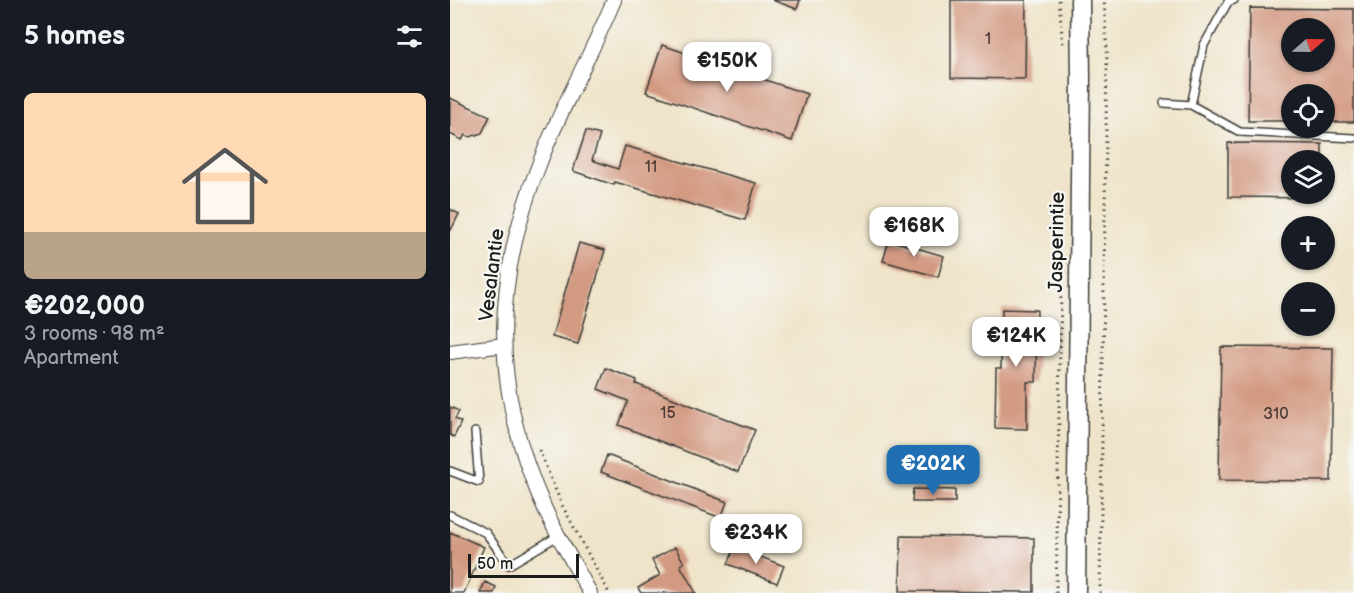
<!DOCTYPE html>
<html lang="en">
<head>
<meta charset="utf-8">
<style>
	body { margin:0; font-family:"Balsamiq Sans",sans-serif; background:#242831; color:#f1f3f6; height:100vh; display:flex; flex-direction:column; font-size:22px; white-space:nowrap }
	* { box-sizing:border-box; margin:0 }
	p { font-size:20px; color:#9ea1a6 }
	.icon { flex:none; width:33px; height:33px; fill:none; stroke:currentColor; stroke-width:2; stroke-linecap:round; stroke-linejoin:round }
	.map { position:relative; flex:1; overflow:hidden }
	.drawer { display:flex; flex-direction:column; background:#171b24; width:450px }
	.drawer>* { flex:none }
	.needle { width:39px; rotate:70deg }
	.tools { position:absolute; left:831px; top:18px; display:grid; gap:12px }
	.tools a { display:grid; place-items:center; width:54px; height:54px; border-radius:50%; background:#171b24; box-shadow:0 2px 4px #0004; font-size:30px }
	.scale { position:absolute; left:18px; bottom:15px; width:111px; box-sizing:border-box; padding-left:6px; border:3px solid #1c1c1c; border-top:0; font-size:16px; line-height:21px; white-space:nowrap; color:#1c1c1c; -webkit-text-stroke:4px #f6f6f2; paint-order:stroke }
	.price { position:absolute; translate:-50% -51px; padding:0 14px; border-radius:12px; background:#fff; color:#222; font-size:20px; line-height:39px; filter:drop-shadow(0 2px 3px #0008) }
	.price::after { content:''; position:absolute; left:50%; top:36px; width:18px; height:14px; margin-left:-9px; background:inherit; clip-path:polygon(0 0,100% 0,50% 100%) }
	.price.active { background:#1f6fb2; color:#fff }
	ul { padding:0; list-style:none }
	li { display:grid; align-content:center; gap:12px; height:318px; padding:0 24px }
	li span { display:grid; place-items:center; height:186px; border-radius:9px; color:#555 }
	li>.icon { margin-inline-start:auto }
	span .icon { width:108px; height:108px; fill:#fffc; stroke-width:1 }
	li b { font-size:26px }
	h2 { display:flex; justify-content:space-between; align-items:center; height:72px; padding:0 24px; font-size:26px }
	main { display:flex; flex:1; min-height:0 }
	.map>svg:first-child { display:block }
	.building { fill:#d39a82; fill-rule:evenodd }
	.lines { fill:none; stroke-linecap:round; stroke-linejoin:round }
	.service-casing { stroke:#3c3a36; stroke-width:10 }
	.minor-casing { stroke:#3c3a36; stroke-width:16 }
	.secondary-casing { stroke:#3c3a36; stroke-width:21 }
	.path { stroke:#3c3a36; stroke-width:3; stroke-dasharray:1.5 4.5; stroke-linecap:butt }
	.service { stroke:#fff; stroke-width:7 }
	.minor { stroke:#fff; stroke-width:14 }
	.secondary { stroke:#fff; stroke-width:18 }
	.labels { text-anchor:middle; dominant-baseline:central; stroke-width:4.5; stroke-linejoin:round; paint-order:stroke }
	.number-label { font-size:16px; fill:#4a3c36 }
	.street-label { font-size:20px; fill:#1c1c1c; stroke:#f6f6f2 }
</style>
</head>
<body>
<main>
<section class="drawer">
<h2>5 homes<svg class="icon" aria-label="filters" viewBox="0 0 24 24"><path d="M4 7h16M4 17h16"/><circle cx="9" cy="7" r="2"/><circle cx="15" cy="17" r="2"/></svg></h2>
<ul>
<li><span style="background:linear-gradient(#ffd9b3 75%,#b9a48a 0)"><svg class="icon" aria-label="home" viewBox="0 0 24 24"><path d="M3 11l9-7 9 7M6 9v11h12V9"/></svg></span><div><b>€202,000</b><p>3 rooms · 98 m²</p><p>Apartment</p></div></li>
</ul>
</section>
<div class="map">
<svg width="904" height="593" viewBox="0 0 904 593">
	<rect width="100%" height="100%" fill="#f6f6f2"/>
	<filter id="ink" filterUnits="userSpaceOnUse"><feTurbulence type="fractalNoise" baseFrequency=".0167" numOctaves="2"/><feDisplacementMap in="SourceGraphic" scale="12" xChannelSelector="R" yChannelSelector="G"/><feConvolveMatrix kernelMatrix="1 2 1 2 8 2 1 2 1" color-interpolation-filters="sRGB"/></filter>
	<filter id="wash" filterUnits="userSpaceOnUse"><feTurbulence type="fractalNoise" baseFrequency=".008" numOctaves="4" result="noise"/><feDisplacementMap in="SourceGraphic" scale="24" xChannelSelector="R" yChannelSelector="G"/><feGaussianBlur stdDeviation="1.35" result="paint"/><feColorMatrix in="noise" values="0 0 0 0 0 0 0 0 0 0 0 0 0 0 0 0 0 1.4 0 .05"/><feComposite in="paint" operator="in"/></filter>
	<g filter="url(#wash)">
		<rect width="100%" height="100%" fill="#efe4c9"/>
		<g id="blocks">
			<path class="building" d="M322,0H350L347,9Z
				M501,0H576L575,79L501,78Z
				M800,8L904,9V122H874V94H842V121H798ZM842,28H874V62H842Z
				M212,45L357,94L342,141L196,92Z
				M0,98L40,116L32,133L20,137L15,135L12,140L0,134Z
				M136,131L150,135L142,160L168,169L175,146L306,183L295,220L165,182L164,185L123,171Z
				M778,143L872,144V160H842V194H871V198L778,197Z
				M0,209L9,214L0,232Z
				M439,240L494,256L488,277L433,261Z
				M129,243L155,250L128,344L102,337Z
				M552,309L587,310L586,382H577V429L545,428L546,368H551Z
				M771,347L883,348L881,481L769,480Z
				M156,368L187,380L186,384L305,430L288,472L169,425L178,401L148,389Z
				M0,407L9,411L5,419L11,422L4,437L0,435Z
				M157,455L277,502L271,518L151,472Z
				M463,489L505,490V502H462Z
				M0,532L34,547L14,593H0Z
				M451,536L584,538V592L450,591Z
				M225,547L234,563L230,565L246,593H191L188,588L210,575L202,560Z
				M285,547L334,566L327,583L278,564Z
				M35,582L46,587L44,593H30Z"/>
		</g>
	</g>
	<g filter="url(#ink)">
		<use href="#blocks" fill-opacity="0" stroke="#3c3a36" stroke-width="1.5"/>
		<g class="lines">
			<g class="service-casing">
				<path id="service" d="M714,103L741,105L790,132L904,138
					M741,105L754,45L778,2L784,0
					M0,471L29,482L25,432
					M0,515L36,533L59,565L108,536"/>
			</g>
			<g class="minor-casing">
				<path id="minor" d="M0,352L54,345
					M140,593C125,565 108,538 95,509C40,388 42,279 92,157C113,104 142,53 164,0"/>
			</g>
			<g class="secondary-casing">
				<path id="secondary" d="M626,593L631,78L630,0"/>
			</g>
			<path class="path" d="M609,0L613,46
				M89,450L112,505L159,593
				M606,593L611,293
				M650,593L657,52L654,0"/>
			<use href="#service" class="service"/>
			<use href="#minor" class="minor"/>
			<use href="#secondary" class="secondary"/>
		</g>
	</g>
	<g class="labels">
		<g class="number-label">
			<text x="538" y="39">1</text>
			<text x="201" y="167">11</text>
			<text x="218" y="413">15</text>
			<text x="826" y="414">310</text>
		</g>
		<g class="street-label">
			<text transform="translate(607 242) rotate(-89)">Jasperintie</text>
			<text transform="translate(42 275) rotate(-83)">Vesalantie</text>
		</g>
	</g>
</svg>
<div class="tools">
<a><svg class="needle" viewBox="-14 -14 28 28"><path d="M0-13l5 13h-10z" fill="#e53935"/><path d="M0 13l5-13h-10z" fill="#9ea1a6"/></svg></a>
<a><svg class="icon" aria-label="locate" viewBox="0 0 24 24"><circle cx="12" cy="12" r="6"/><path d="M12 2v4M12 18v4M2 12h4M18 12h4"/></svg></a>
<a><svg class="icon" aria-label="layers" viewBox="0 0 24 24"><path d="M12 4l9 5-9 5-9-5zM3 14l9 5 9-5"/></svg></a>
<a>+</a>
<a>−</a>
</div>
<div class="scale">50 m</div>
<b class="price" style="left:277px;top:93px">€150K</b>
<b class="price" style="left:464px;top:258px">€168K</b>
<b class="price" style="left:566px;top:368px">€124K</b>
<b class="price active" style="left:483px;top:496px">€202K</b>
<b class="price" style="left:306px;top:565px">€234K</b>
</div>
</main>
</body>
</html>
